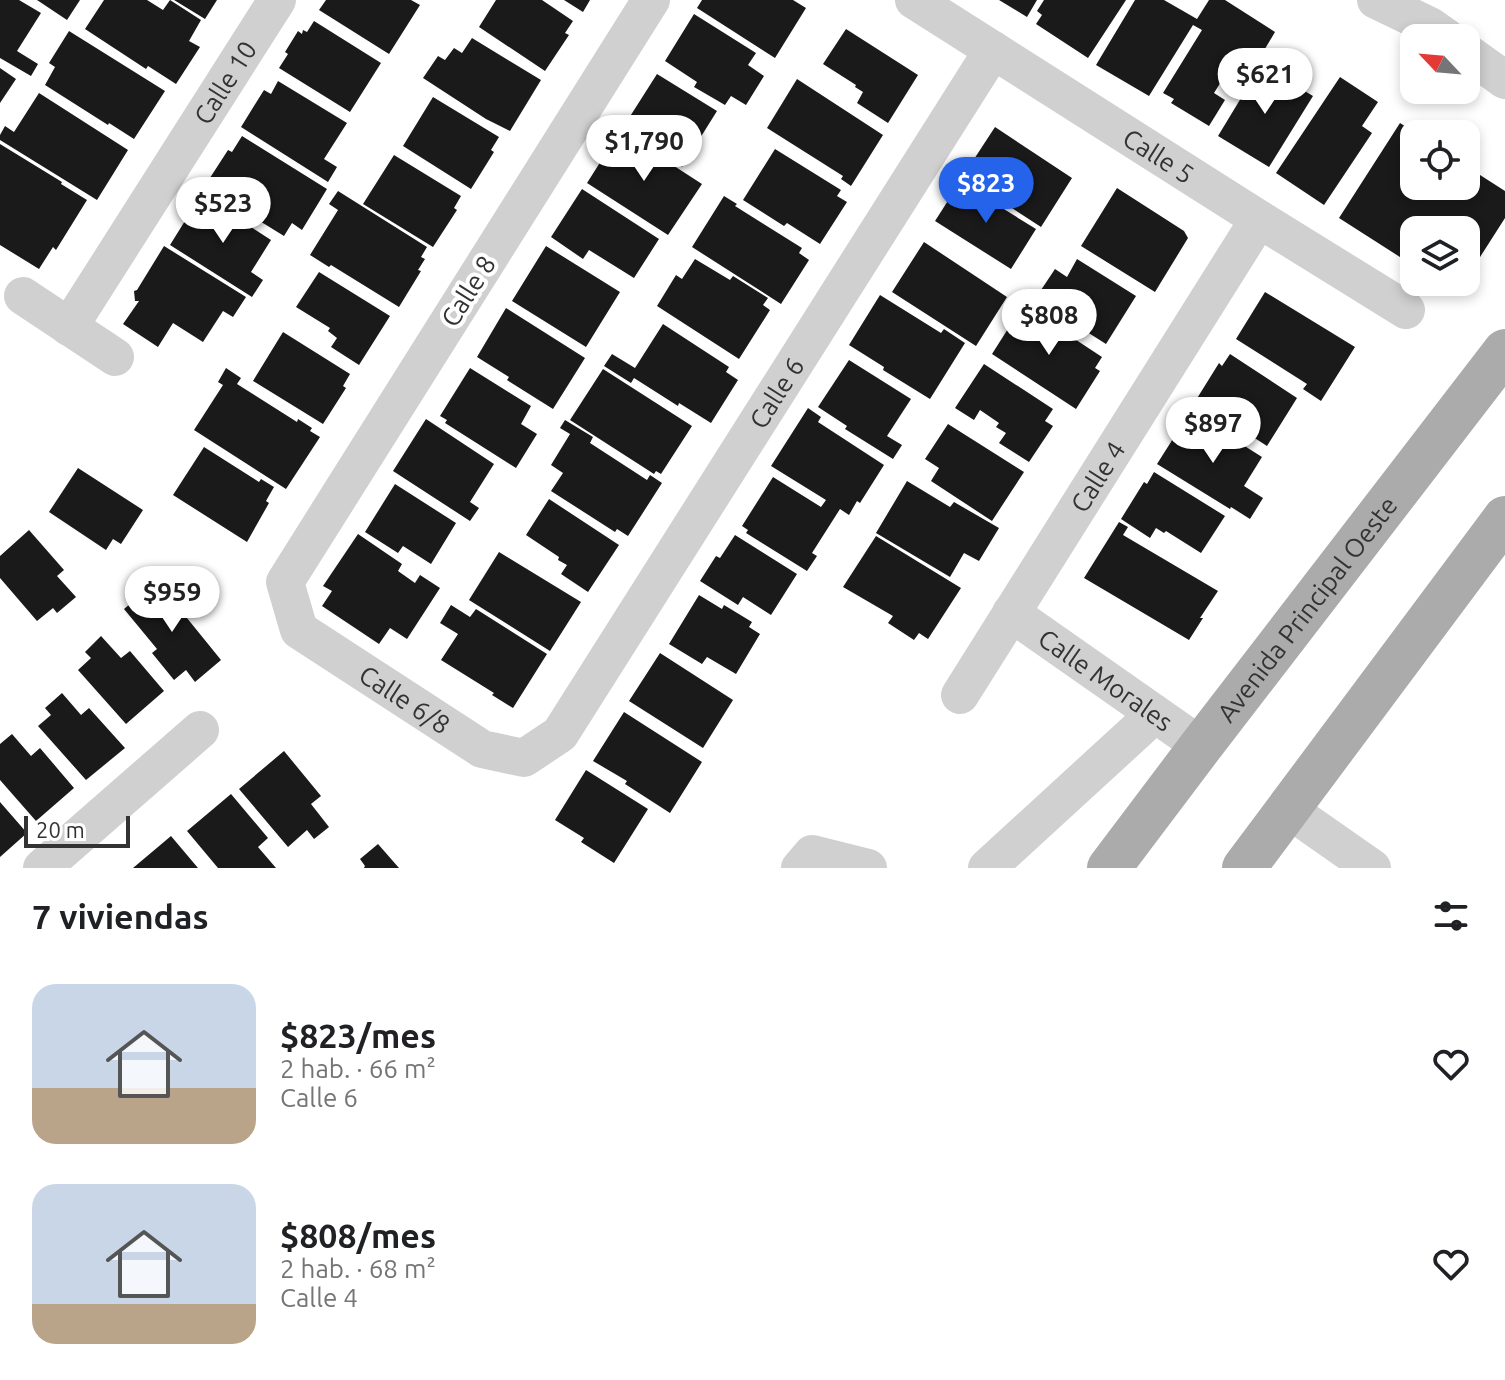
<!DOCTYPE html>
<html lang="es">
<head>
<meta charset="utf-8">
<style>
	body { margin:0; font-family:Ubuntu,sans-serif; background:#f2f2f2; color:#202124; height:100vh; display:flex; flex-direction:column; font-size:30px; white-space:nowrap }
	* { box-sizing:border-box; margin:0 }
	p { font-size:26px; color:#757577 }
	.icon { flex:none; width:44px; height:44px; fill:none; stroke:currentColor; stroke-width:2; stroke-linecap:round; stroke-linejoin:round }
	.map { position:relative; height:868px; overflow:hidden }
	.drawer { display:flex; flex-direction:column; background:#fff; flex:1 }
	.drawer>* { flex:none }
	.needle { width:52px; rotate:296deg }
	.controls { position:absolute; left:1400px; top:24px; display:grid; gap:16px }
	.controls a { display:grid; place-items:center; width:80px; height:80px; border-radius:16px; background:#fff; box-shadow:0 4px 12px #0003; font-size:40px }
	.scale { position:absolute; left:24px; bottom:20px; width:106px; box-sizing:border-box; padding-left:8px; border:4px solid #333; border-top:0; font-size:22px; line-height:28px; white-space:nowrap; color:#333; -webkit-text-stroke:6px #fff; paint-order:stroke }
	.price { position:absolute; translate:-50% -68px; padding:0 18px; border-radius:28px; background:#fff; color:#222; font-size:26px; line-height:52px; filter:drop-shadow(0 2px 4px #0008) }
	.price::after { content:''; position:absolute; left:50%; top:48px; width:24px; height:18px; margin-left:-12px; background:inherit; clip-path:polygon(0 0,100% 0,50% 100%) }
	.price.selected { background:#2563eb; color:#fff }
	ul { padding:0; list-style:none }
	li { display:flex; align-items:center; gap:24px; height:200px; padding:0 32px }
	li span { display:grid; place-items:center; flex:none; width:224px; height:160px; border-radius:24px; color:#555 }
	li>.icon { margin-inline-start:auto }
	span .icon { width:96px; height:96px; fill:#fffc; stroke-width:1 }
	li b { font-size:34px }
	h2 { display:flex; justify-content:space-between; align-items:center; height:96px; padding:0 32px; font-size:34px }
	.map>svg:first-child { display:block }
	.building { fill:#1a1a1a }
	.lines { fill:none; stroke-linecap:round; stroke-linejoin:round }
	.minor { stroke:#d0d0d0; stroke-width:38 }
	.major { stroke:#ababab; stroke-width:44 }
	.labels { text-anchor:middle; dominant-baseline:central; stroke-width:8; stroke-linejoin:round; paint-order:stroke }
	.street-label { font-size:26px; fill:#333; stroke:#fff }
</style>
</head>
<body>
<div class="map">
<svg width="1505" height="868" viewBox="0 0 1505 868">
	<rect width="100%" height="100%" fill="#fff"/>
	<path class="building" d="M0,0H19L41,13L17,51L38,64L31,76L0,58Z
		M37,0H80L67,20Z
		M104,0H147L163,10L170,0L201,20L189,41L200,47L176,84L148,66L146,69L85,29Z
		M174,0H217L205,19Z
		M326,0H411L420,5L389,54L319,10Z
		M496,0H542L573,21L565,33L569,35L545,71L479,27Z
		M564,0H590L583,12Z
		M702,0H793L806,8L775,58L697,8Z
		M999,0H1037L1027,17Z
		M1044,0H1126L1088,58L1036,24L1042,15L1037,11Z
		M1135,0H1164L1197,19L1209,0H1225L1275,32L1256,64L1239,53L1214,93L1225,100L1209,126L1171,103L1174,99L1163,93L1202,30L1193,25L1149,96L1096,65Z
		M694,14L756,53L748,65L764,76L746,105L731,96L725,105L694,87L697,82L665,61Z
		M314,21L381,63L350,112L279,68L288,54L285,52L298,31L302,34L303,30L307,32Z
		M846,29L918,75L888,123L857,103L863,92L855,87L856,85L823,64Z
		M69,31L165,91L134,139L109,123L108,125L45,85L55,67L49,63Z
		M472,38L541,80L510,131L486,119L423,78L438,56L445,60L454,48L462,53Z
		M1261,65L1313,96L1269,167L1218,136Z
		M0,68L16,79L0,103Z
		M657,74L717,111L682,167L622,129Z
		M1340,77L1378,102L1362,126L1372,133L1324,205L1276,173Z
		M797,79L883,135L851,186L841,179L843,176L767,128Z
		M278,81L347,123L324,159L337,167L328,182L241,127L264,90L271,94Z
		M39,93L128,150L97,200L0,140V135L5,126L14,132Z
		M433,97L499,137L491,150L494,152L471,189L403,146Z
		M1400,123L1414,132V186H1466V166L1505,191V218L1466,279V230H1414V266L1339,218Z
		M995,127L1072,178L1041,227L963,176Z
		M620,131L702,184L668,235L587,183Z
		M242,136L327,189L302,230L292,223L284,236L232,204L234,202L206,184L228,150L232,152Z
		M0,144L62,182L61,184L87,200L56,250L53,247L39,269L0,245Z
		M775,149L841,190L837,196L847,202L820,244L787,223L784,226L743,200Z
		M394,155L461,196L454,208L457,210L433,247L363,204Z
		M960,182L1036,229L1011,269L935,221Z
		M1117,188L1184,231L1188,238L1155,292L1081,246Z
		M582,189L659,239L634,278L589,250L583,259L551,237Z
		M338,191L427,247L421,257L425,259L418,270L421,271L399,307L331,265L329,267L310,255L338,210L329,204Z
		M724,196L737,204L735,206L802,248L799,253L809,260L781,304L692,247Z
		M204,197L271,240L251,272L263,280L252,297L170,245L193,208L196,211Z
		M924,242L1007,297L976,346L892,292Z
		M164,246L246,297L233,317L223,311L203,342L173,323L158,347L123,324L139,301H135L134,291L137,290Z
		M546,246L620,292L586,347L512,301Z
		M695,259L730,280L733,276L768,298L763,305L770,310L739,359L657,306L676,275L682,279Z
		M1077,259L1136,296L1106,344L1035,299L1055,269L1067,277Z
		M319,272L390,316L359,365L331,347L337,338L328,331L330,328L296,307Z
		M1439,282H1464L1457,293Z
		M1265,292L1355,347L1321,401L1303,389L1307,384L1236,339Z
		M880,295L941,333L944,329L965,343L930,399L883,370L884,367L849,345Z
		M1023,305L1102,357L1095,368L1100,371L1076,409L992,354Z
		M506,308L585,358L553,409L507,380L509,377L477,357Z
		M663,324L729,367L726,372L738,380L711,423L679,403L678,406L634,378L631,383L604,366L612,354L635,368Z
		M283,332L350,374L343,386L346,388L323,424L253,381Z
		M1230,354L1297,398L1267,446L1196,400L1219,363L1222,366Z
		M849,360L911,399L887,436L902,445L893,459L845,429L847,426L818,407Z
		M984,364L1053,409L1045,421L1053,426L1029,462L999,443L1006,433L996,427L999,423L980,410L974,420L955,408Z
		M226,368L241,378L237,384L297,422L298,419L312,428L310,431L320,437L286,489L194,430L223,385L218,382Z
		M470,368L531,406L521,424L537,434L516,468L445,423L447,420L440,416Z
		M603,369L692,426L661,474L656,471L654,474L570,420Z
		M808,408L821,417L818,422L884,465L860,503L857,501L849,515L840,509L812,553L817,556L807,571L746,533L748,530L742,526L773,477L821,507L826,500L771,466Z
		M1194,414L1262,457L1244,486L1263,498L1250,519L1231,507L1230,509L1157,464L1183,423L1186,426Z
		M426,419L494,464L470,502L479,508L470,521L393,471Z
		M565,420L593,437L590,443L647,480L650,475L662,483L628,536L617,529L615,532L551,491L563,473L551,465L570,434L560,428Z
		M948,424L1024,472L992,521L931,481L939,468L925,459Z
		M204,447L259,482L261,479L274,487L266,501L269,503L247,542L173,495Z
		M78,468L143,510L121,544L113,539L106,550L49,512Z
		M1154,472L1225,516L1201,553L1166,531L1164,533L1156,528L1150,538L1121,519L1144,482L1147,484Z
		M907,481L950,507L954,502L999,528L979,561L964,553L950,577L876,533Z
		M395,484L456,523L431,564L403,546L398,553L365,532Z
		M549,499L619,545L588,592L561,574L567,565L558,560L559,557L526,535Z
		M1119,522L1128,527L1123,535L1218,591L1200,618H1203L1189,640L1084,578Z
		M29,530L64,570L57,576L76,597L57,613L53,608L37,621L0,578V556Z
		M358,534L402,564L398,571L415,583L420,575L440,588L407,639L390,628L379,644L322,606L332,591L323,586Z
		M735,535L797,574L771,615L743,597L738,605L700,581L716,556L720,558Z
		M876,536L961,588L928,639L919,633L914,640L888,623L893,616L843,587Z
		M499,552L581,602L550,651L469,600Z
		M157,581L221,660L195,682L186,670L174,680L152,653L157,649L124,609Z
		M699,595L722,609L724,605L752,622L749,627L760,634L736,674L707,657L702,664L669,644Z
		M451,605L470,617L476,609L547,654L513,708L492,695L494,693L441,660L458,634L440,623Z
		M101,636L121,658L130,651L164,691L126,724L78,670L91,658L85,652Z
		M660,653L733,700L703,748L629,701Z
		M62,693L81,715L89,708L125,748L86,780L38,726L51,715L45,708Z
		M624,712L702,762L670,813L625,784L627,781L593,761Z
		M12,734L31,756L40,748L74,788L36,821L0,780V744Z
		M284,751L321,796L311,804L329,827L314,839L307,830L288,847L239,789Z
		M586,770L648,809L614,863L581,842L584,838L555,820Z
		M231,794L268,838L258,847L276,868H218L187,831Z
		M0,802L27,833L0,857Z
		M171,836L198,868H133Z
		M378,844L399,868H364L365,866L360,859Z"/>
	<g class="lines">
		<g class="minor">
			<path id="s1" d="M651,0L285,582L299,630L482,749L524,758L560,734L993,50"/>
			<path id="s2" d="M914,0L1259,219L1406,310"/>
			<path d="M1376,0L1430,26L1447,38"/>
			<path d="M1466,52L1505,80"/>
			<path d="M23,296L115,357"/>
			<path id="s3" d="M69,327L277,0"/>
			<path id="s4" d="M1011,613L1201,746"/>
			<path id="s5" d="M960,695L1259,219"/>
			<path d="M1289,810L1372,868"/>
			<path d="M42,868L200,730"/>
			<path d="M800,868L812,854L868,868"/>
			<path d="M987,868L1155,714"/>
		</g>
		<g class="major">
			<path id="s6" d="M1109,868L1201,746L1505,351"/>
			<path d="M1244,868L1505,518"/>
		</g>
	</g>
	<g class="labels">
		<g class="street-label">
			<text stroke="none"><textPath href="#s3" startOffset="290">Calle 10</textPath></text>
			<text stroke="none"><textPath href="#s2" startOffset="290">Calle 5</textPath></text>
			<text transform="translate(468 291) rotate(-58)">Calle 8</text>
			<text stroke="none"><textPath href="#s1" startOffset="1446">Calle 6</textPath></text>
			<text stroke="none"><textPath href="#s5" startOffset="258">Calle 4</textPath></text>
			<text stroke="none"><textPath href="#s6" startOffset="326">Avenida Principal Oeste</textPath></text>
			<text stroke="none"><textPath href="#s4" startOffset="116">Calle Morales</textPath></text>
			<text stroke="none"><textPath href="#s1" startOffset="864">Calle 6/8</textPath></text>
		</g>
	</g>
</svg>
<div class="controls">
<a><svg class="needle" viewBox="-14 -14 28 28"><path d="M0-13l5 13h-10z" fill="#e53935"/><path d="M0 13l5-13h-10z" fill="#757577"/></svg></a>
<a><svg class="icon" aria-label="locate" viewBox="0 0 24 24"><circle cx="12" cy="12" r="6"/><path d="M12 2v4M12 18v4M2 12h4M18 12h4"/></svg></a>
<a><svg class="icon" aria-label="layers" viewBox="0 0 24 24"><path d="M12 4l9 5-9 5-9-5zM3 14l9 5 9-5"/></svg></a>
</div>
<div class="scale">20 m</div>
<b class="price" style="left:1265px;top:116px">$621</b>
<b class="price" style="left:644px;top:183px">$1,790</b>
<b class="price selected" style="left:986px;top:225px">$823</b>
<b class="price" style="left:223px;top:245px">$523</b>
<b class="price" style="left:1049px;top:357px">$808</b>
<b class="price" style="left:1213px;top:465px">$897</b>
<b class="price" style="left:172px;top:634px">$959</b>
</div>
<section class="drawer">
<h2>7 viviendas<svg class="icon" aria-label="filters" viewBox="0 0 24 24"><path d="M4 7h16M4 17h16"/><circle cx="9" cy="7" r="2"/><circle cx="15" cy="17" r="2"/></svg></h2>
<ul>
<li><span style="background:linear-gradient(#c9d6e8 65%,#b9a48a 0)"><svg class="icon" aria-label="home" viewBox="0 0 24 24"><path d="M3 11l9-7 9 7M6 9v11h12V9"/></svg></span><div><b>$823/mes</b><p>2 hab. · 66 m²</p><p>Calle 6</p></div><svg class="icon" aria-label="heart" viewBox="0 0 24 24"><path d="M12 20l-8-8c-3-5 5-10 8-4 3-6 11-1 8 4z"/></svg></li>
<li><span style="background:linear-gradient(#c9d6e8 75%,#b9a48a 0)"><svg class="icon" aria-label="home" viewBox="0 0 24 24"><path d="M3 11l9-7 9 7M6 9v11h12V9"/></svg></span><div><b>$808/mes</b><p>2 hab. · 68 m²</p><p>Calle 4</p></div><svg class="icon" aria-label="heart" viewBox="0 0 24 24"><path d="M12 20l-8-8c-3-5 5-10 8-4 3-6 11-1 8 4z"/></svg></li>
</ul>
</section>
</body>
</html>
